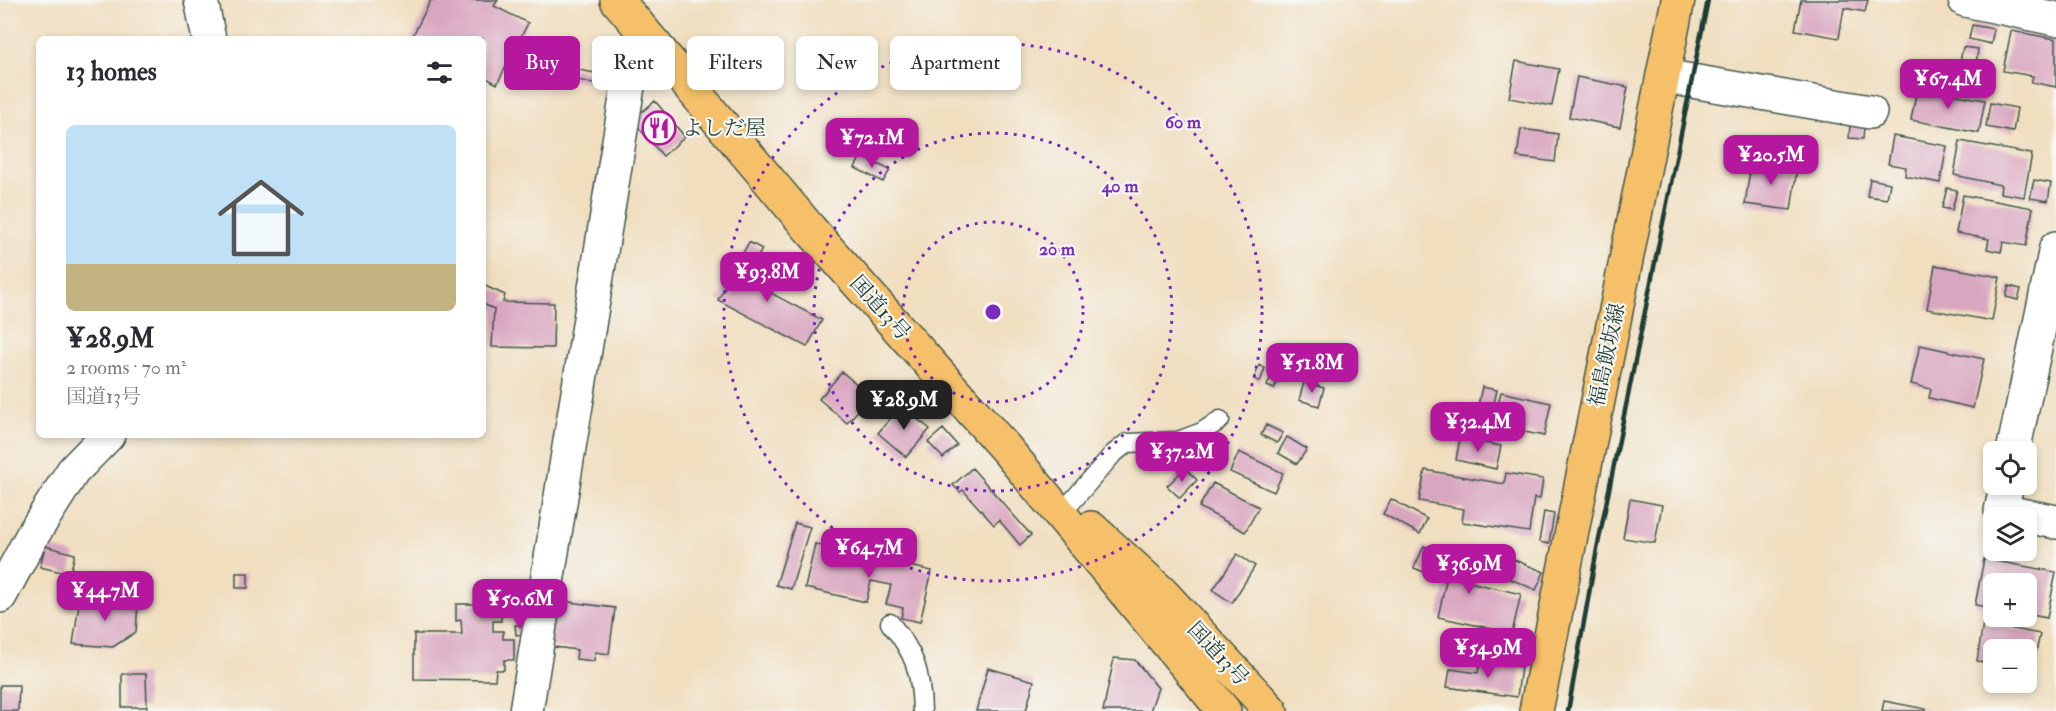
<!DOCTYPE html>
<html lang="en">
<head>
<meta charset="utf-8">
<style>
	body { margin:0; font-family:"IM FELL Double Pica","Noto Serif JP",serif; background:#f7f7f7; color:#2b2b33; height:100vh; display:flex; flex-direction:column; font-size:22px; white-space:nowrap }
	* { box-sizing:border-box; margin:0 }
	p { font-size:20px; color:#7c7c81 }
	.icon { flex:none; width:33px; height:33px; fill:none; stroke:currentColor; stroke-width:2; stroke-linecap:round; stroke-linejoin:round }
	.map { position:relative; flex:1; overflow:hidden }
	.details { position:absolute; left:36px; top:36px; width:450px; height:402px; display:flex; flex-direction:column; background:#fff; border-radius:9px; box-shadow:0 3px 9px #0003 }
	.details>* { flex:none }
	.hud { position:absolute; left:504px; top:36px; width:570px; height:54px; display:flex; gap:12px }
	.fabs { position:absolute; left:1983px; top:441px; display:grid; gap:12px }
	.fabs a { display:grid; place-items:center; width:54px; height:54px; border-radius:9px; background:#fff; box-shadow:0 3px 9px #0003; font-size:30px }
	.price { position:absolute; translate:-50% -51px; padding:0 14px; border-radius:12px; background:#b5179e; color:#fff; font-size:20px; line-height:39px; filter:drop-shadow(0 2px 3px #0008) }
	.price::after { content:''; position:absolute; left:50%; top:36px; width:18px; height:14px; margin-left:-9px; background:inherit; clip-path:polygon(0 0,100% 0,50% 100%) }
	.price.current { background:#222; color:#fff }
	ul { padding:0; list-style:none }
	li { display:grid; align-content:center; gap:12px; height:318px; padding:0 30px }
	li+li { border-top:2px solid #e1e1e2 }
	li span { display:grid; place-items:center; height:186px; border-radius:9px; color:#555 }
	li>.icon { margin-inline-start:auto }
	span .icon { width:108px; height:108px; fill:#fffc; stroke-width:1 }
	li b { font-size:26px }
	h2 { display:flex; justify-content:space-between; align-items:center; height:72px; padding:0 30px; font-size:26px }
	.chip { padding:0 21px; border-radius:9px; background:#fff; box-shadow:0 3px 9px #0003; font-size:21px; line-height:54px }
	.chip.current { background:#b5179e; color:#fff }
	.map>svg:first-child { display:block }
	.building { fill:#d9a6c0 }
	.lines { fill:none; stroke-linecap:round; stroke-linejoin:round }
	.lane-casing { stroke:#3e5549; stroke-width:21 }
	.street-casing { stroke:#3e5549; stroke-width:36 }
	.primary-casing { stroke:#3e5549; stroke-width:36 }
	.highway-casing { stroke:#3e5549; stroke-width:36 }
	.lane { stroke:#fff; stroke-width:18 }
	.street { stroke:#fff; stroke-width:33 }
	.primary { stroke:#f6c06b; stroke-width:33 }
	.highway { stroke:#f6c06b; stroke-width:33 }
	.rail { stroke:#1f3d34; stroke-width:4.5 }
	.ring { fill:none; stroke:#7b2cbf; stroke-width:3; stroke-dasharray:3 6 }
	.labels { text-anchor:middle; dominant-baseline:central; stroke-width:4.5; stroke-linejoin:round; paint-order:stroke }
	.poi-label { font-size:21px; fill:#1f3d34; stroke:#f6f6f2; text-anchor:start }
	.street-label { font-size:21px; fill:#1f3d34; stroke:#f6f6f2 }
	.centre { fill:#7b2cbf; stroke:#f6f6f2; stroke-width:3 }
	.ring-label { font-size:18px; text-anchor:middle; font-weight:bold; fill:#7b2cbf; stroke:#f6f6f2; stroke-width:4.5; stroke-linejoin:round; paint-order:stroke }
</style>
</head>
<body>
<div class="map">
<svg width="2056" height="711" viewBox="0 0 2056 711">
	<rect width="100%" height="100%" fill="#f6f6f2"/>
	<filter id="ink" filterUnits="userSpaceOnUse"><feTurbulence type="fractalNoise" baseFrequency=".0167" numOctaves="2"/><feDisplacementMap in="SourceGraphic" scale="12" xChannelSelector="R" yChannelSelector="G"/><feConvolveMatrix kernelMatrix="1 2 1 2 8 2 1 2 1" color-interpolation-filters="sRGB"/></filter>
	<filter id="wash" filterUnits="userSpaceOnUse"><feTurbulence type="fractalNoise" baseFrequency=".008" numOctaves="4" result="noise"/><feDisplacementMap in="SourceGraphic" scale="24" xChannelSelector="R" yChannelSelector="G"/><feGaussianBlur stdDeviation="1.35" result="paint"/><feColorMatrix in="noise" values="0 0 0 0 0 0 0 0 0 0 0 0 0 0 0 0 0 1.4 0 .05"/><feComposite in="paint" operator="in"/></filter>
	<g filter="url(#wash)">
		<rect width="100%" height="100%" fill="#f0debf"/>
		<g id="blocks">
			<path class="building" d="M431,0H498L494,6L528,23L497,84L483,76V39H411Z
				M1801,0H1868L1865,12L1844,8L1839,38L1795,30Z
				M1972,25L1994,29L1991,44L1969,39Z
				M2011,31L2056,39V87L2031,82L2033,76L2003,71Z
				M1963,47L1978,49L1976,65L1960,62Z
				M1516,61L1559,69L1552,106L1509,98Z
				M574,69L611,76L609,86L572,79Z
				M1577,77L1628,87L1620,127L1569,117Z
				M1917,88L1985,100L1979,133L1911,120Z
				M655,101L685,137L663,156L632,120Z
				M1990,103L2017,108L2013,132L1986,127Z
				M1850,125L1864,127L1863,139L1849,138Z
				M1521,129L1558,134L1555,162L1517,157Z
				M1893,136L1947,146L1940,183L1905,176L1906,167L1888,164Z
				M1960,141L2032,154L2024,197L2000,193L2001,185L1954,175Z
				M861,156L890,170L883,182L855,168Z
				M1751,163L1797,168L1791,210L1745,204Z
				M1870,179L1890,183L1887,199L1867,196Z
				M2034,180L2051,183L2048,201L2030,198Z
				M1947,188L1957,190L1952,210L1942,208Z
				M1963,195L2033,208L2026,246L2003,242L2001,252L1987,249L1989,239L1956,233Z
				M749,242L762,249L746,280L822,320L807,347L718,300Z
				M1935,265L2000,277L1992,321L1927,309Z
				M483,285L505,295L503,302L554,303L553,348L492,347L494,309L483,304Z
				M2009,286L2021,289L2018,300L2006,297Z
				M1920,345L1984,359L1973,408L1929,398L1931,389L1911,384Z
				M1259,365L1265,368L1260,382L1254,379Z
				M842,372L871,396L847,423L819,399Z
				M1272,373L1279,377L1274,389L1267,386Z
				M1304,382L1324,388L1319,406L1299,400Z
				M1482,387L1497,390L1491,418L1476,415Z
				M1501,392L1551,403L1544,436L1493,425Z
				M901,406L930,429L906,457L878,433Z
				M1266,425L1283,433L1277,443L1261,435Z
				M943,429L957,445L943,458L928,442Z
				M1287,437L1307,449L1297,464L1278,453Z
				M1460,438L1501,446L1496,469L1456,460Z
				M1239,452L1283,473L1274,492L1230,472Z
				M972,468L1031,535L1020,545L999,520L994,525L963,490L960,492L953,485Z
				M1185,468L1197,480L1180,498L1167,486Z
				M1425,470L1504,484L1506,473L1543,479L1540,499L1534,498L1529,532L1462,522L1464,509L1419,501Z
				M1213,483L1259,507L1245,532L1199,507Z
				M1391,499L1427,519L1420,534L1383,514Z
				M1630,499L1662,505L1655,543L1623,538Z
				M1544,512L1554,514L1549,544L1539,542Z
				M795,523L810,527L791,589L776,585Z
				M815,544L932,571L920,622L901,618L903,608L886,604L891,585L871,581L866,602L805,588Z
				M45,546L75,554L70,574L40,567Z
				M1424,546L1467,564L1460,580L1521,594L1512,633L1438,617L1446,581L1414,568Z
				M1498,553L1544,572L1536,590L1490,570Z
				M1237,554L1255,566L1232,603L1213,590Z
				M1984,559L2056,572L2047,618L2026,614V584H1994V608L1975,605Z
				M236,573H248V588H236Z
				M80,597L138,602L136,632L113,647L73,644Z
				M553,600L615,608L609,654L595,652L594,661L576,659L577,650L547,646Z
				M456,604H501V621H493V631H503V639H514V660H504V670H496L495,680L414,679V634H462L461,620L456,621Z
				M1983,623L2040,634L2032,672L2026,670V650H1994V664L1977,661Z
				M525,624L526,634L516,635L515,625Z
				M1114,658L1135,660L1158,688L1150,711H1103Z
				M1480,661L1521,667L1517,697L1447,687L1450,669L1478,673Z
				M988,668L1034,681L1026,711H976Z
				M122,674H146L147,707H122Z
				M0,685H19L18,711H0Z
				M1884,701L1926,709V711H1882Z"/>
		</g>
	</g>
	<g filter="url(#ink)">
		<use href="#blocks" fill-opacity="0" stroke="#3e5549" stroke-width="1.5"/>
		<g class="lines">
			<g class="lane-casing">
				<path id="lane" d="M1068,506L1112,455L1127,443L1178,441L1202,432L1220,420
					M890,623C915,653 921,672 922,711"/>
			</g>
			<g class="street-casing">
				<path id="street" d="M201,0L209,39
					M1965,0L2056,19
					M1663,76L1870,112
					M2013,452L2056,248
					M2007,484L2001,511L2056,522
					M0,596L32,536L73,471L108,435
					M526,711L630,74L655,45"/>
			</g>
			<g class="primary-casing">
				<path id="primary" d="M1536,711L1678,0"/>
			</g>
			<g class="highway-casing">
				<path id="highway" d="M617,0L809,228L1006,449L1224,711
					M1091,528L1162,593L1271,711"/>
			</g>
			<use href="#lane" class="lane"/>
			<use href="#street" class="street"/>
			<use href="#primary" class="primary"/>
			<use href="#highway" class="highway"/>
			<path class="rail" d="M1568,711L1597,549L1708,0"/>
		</g>
	</g>
	<g class="ring">
		<circle cx="993" cy="312" r="90"/>
		<circle cx="993" cy="312" r="179"/>
		<circle cx="993" cy="312" r="269"/>
	</g>
	<defs>
		<g id="restaurant-ring" transform="scale(1.725)"><circle r="9.5" fill="#f6f6f2" stroke="#b5179e" stroke-width="1.5"/><path d="M-5-6h1v4h1v-4h1v4h1v-4h1v5L-1.5 .5V6h-2V.5L-5-1ZM5-6V6H3V1.5H1.5Q1.5-4 5-6Z" fill="#b5179e"/></g>
	</defs>
	<g fill-rule="evenodd">
		<use href="#restaurant-ring" x="659" y="128"/>
	</g>
	<g class="labels">
		<g class="poi-label">
			<text x="682" y="128">よしだ屋</text>
		</g>
		<g class="street-label">
			<text transform="translate(880 308) rotate(48)">国道13号</text>
			<text transform="translate(1607 355) rotate(-78)">福島飯坂線</text>
			<text transform="translate(1218 654) rotate(47)">国道13号</text>
		</g>
	</g>
	<circle cx="993" cy="312" r="9" class="centre"/>
	<g class="ring-label">
		<text x="1183" y="128">60 m</text>
		<text x="1120" y="192">40 m</text>
		<text x="1057" y="255">20 m</text>
	</g>
</svg>
<div class="fabs">
<a><svg class="icon" aria-label="locate" viewBox="0 0 24 24"><circle cx="12" cy="12" r="6"/><path d="M12 2v4M12 18v4M2 12h4M18 12h4"/></svg></a>
<a><svg class="icon" aria-label="layers" viewBox="0 0 24 24"><path d="M12 4l9 5-9 5-9-5zM3 14l9 5 9-5"/></svg></a>
<a>+</a>
<a>−</a>
</div>
<b class="price" style="left:1948px;top:110px">¥67.4M</b>
<b class="price" style="left:872px;top:169px">¥72.1M</b>
<b class="price" style="left:1771px;top:186px">¥20.5M</b>
<b class="price" style="left:767px;top:303px">¥93.8M</b>
<b class="price" style="left:1312px;top:394px">¥51.8M</b>
<b class="price current" style="left:904px;top:431px">¥28.9M</b>
<b class="price" style="left:1478px;top:453px">¥32.4M</b>
<b class="price" style="left:1182px;top:483px">¥37.2M</b>
<b class="price" style="left:869px;top:579px">¥64.7M</b>
<b class="price" style="left:1469px;top:595px">¥36.9M</b>
<b class="price" style="left:105px;top:622px">¥44.7M</b>
<b class="price" style="left:520px;top:630px">¥50.6M</b>
<b class="price" style="left:1488px;top:679px">¥54.9M</b>
<div class="hud">
<a class="chip current">Buy</a>
<a class="chip">Rent</a>
<a class="chip">Filters</a>
<a class="chip">New</a>
<a class="chip">Apartment</a>
</div>
<section class="details">
<h2>13 homes<svg class="icon" aria-label="filters" viewBox="0 0 24 24"><path d="M4 7h16M4 17h16"/><circle cx="9" cy="7" r="2"/><circle cx="15" cy="17" r="2"/></svg></h2>
<ul>
<li><span style="background:linear-gradient(#bfe0f5 75%,#c2b280 0)"><svg class="icon" aria-label="home" viewBox="0 0 24 24"><path d="M3 11l9-7 9 7M6 9v11h12V9"/></svg></span><div><b>¥28.9M</b><p>2 rooms · 70 m²</p><p>国道13号</p></div></li>
</ul>
</section>
</div>
</body>
</html>
